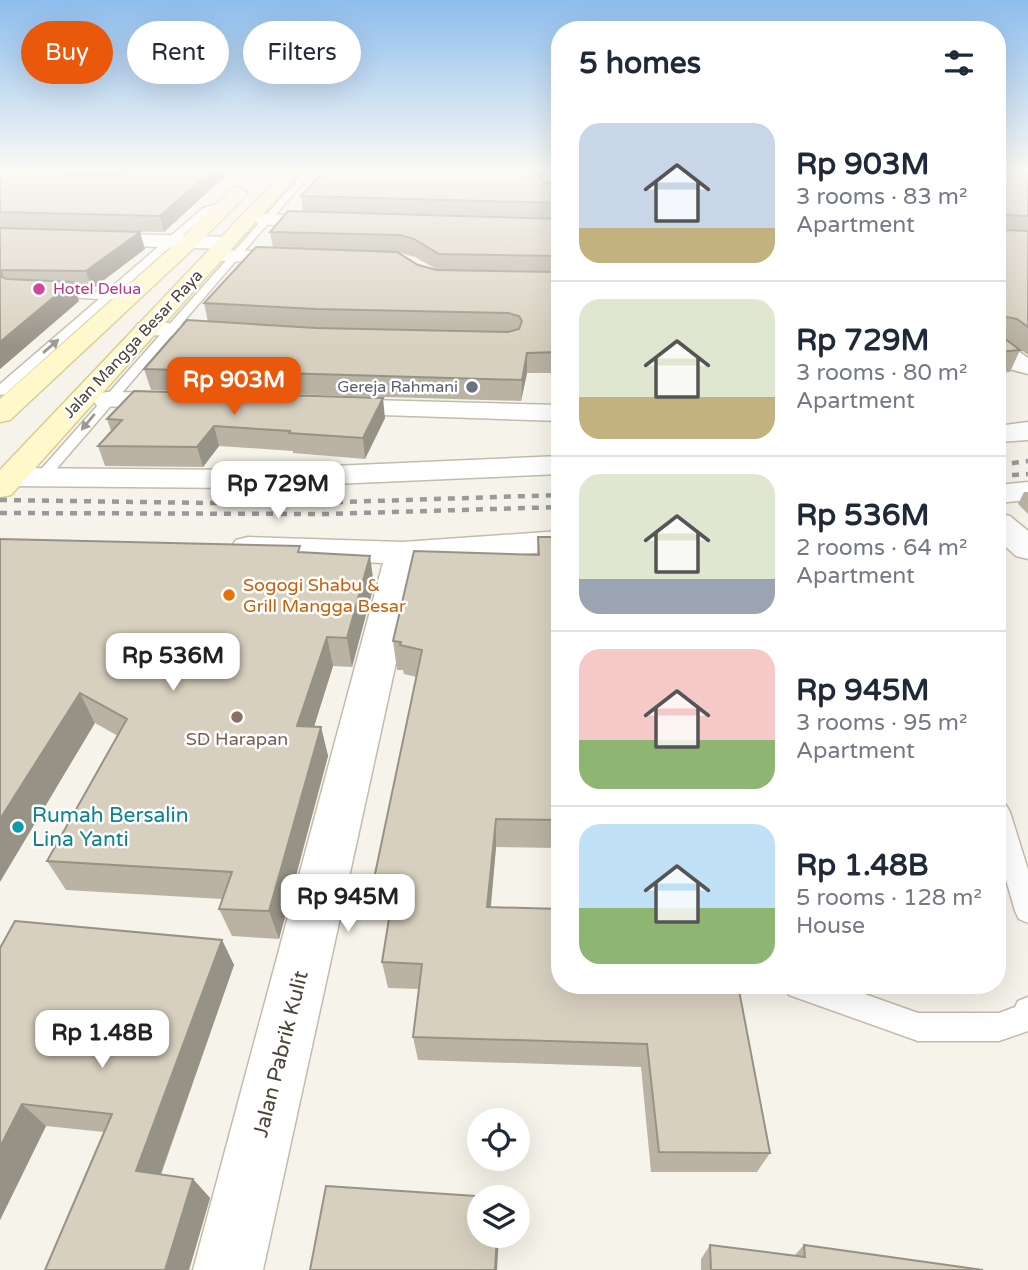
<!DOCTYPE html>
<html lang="en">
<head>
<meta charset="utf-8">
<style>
	body { margin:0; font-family:"Varela Round",sans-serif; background:#f2f2f3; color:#1f2937; height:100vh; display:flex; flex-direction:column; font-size:26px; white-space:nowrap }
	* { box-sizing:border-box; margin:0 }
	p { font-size:23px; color:#747a83 }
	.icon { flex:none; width:38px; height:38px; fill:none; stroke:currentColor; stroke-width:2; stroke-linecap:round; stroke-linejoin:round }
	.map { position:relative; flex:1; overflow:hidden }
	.panel { position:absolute; left:551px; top:21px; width:455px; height:973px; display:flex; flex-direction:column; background:#fff; border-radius:28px; box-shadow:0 7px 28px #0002 }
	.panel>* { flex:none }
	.banner { position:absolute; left:21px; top:21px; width:425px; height:63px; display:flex; gap:14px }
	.controls { position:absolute; left:467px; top:1108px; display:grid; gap:14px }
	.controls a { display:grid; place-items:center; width:63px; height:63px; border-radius:50%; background:#fff; box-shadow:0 7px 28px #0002; font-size:35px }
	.price { position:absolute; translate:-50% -60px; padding:0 16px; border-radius:14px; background:#fff; color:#222; font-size:23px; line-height:46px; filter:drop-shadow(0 2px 4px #0008) }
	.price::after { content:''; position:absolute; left:50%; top:42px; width:21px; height:16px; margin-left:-10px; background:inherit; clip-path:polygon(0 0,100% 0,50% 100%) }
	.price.on { background:#ea580c; color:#fff }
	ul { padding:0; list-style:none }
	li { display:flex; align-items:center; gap:21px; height:175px; padding:0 28px }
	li+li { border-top:2px solid #e0e1e3 }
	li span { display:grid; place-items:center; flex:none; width:196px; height:140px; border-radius:21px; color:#555 }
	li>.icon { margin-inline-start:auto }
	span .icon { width:84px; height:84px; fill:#fffc; stroke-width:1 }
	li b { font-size:30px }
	h2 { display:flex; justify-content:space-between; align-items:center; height:84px; padding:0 28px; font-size:30px }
	.chip { padding:0 24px; border-radius:32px; background:#fff; box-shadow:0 7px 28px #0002; font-size:24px; line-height:63px }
	.chip.on { background:#ea580c; color:#fff }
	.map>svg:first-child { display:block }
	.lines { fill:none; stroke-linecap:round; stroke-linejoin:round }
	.lane-casing { stroke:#c2bcac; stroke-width:3 }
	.street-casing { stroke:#c2bcac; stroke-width:3 }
	.secondary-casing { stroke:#d7cd98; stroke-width:3 }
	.lane { fill:#fff; fill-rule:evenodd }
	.street { fill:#fff; fill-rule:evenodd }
	.secondary { fill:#fff8ca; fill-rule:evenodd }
	.rail { stroke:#999; stroke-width:4.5; stroke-dasharray:7 7; stroke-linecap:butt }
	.wall { fill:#bab3a4; fill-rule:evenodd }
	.shaded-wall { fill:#979286 }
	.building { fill:#d8d0bf; stroke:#979286; stroke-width:2 }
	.oneway { fill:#9b9991 }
	.hotel-dot { fill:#d1479c; stroke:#fff; stroke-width:2.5 }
	.worship-dot { fill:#6b7280; stroke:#fff; stroke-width:2.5 }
	.food-dot { fill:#e8710a; stroke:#fff; stroke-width:2.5 }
	.education-dot { fill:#8d6e63; stroke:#fff; stroke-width:2.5 }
	.culture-dot { fill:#0f9aa8; stroke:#fff; stroke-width:2.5 }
	.labels { text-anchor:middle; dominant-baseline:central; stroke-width:5; stroke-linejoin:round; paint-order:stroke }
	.far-hotel-label { font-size:16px; fill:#b23c85; stroke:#fff; text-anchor:start }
	.far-street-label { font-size:16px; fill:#4a4537; stroke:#fff }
	.far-worship-label { font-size:16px; fill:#5b616d; stroke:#fff; text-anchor:end }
	.food-label { font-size:18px; fill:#c56008; stroke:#fff; text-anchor:start }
	.education-label { font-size:18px; fill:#785e54; stroke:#fff }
	.near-culture-label { font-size:21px; fill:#0d838f; stroke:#fff; text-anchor:start }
	.near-street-label { font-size:21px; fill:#4a4537; stroke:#fff }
</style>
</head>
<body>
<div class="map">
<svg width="1028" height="1270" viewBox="0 0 1028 1270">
	<rect width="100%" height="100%" fill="#f6f3ea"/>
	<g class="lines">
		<g class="lane-casing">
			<path id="lane" d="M307,169H315L46,481H36L33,478L36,475Z
				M228,201L231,202V206L209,212L117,294L118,298L111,299L5,394L0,395V384L99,299L50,296L45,293L46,291L106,292L203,208Z
				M998,802L1006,805L1010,812L1028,870V923L1019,919L1015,911L998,851Z
				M785,985H839L918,1013H999L1015,1007L1018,1001L1028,997V1031L999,1041H918L789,995Z"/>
		</g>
		<g class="street-casing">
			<path id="street" d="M545,169H560V199L543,195L541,191Z
				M264,214L330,217L339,223L330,229L258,224L255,220Z
				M0,230L225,237L235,243L225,249L0,242Z
				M214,250L298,252L305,254L308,258L305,262L298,264L207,260L204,256L207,252Z
				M146,322L229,326L237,328L241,333L237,338L229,340L138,334L134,329L138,324Z
				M998,341L1007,343L1028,358V374L1009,369L998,360Z
				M107,392L179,393L189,395L193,401L189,407L179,409L97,406L93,400L97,394Z
				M333,399L560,405V421L323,413L319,407L323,401Z
				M1028,422V440L998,442V426Z
				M560,456V474L240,488L10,486L0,484V470L10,468L240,470Z
				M1028,482V500L998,503V485Z
				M998,513L1010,516L1028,531V559L1016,556L998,540Z
				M560,531V551L418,562L263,1270H193L383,563L248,557L236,554L231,547L236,540L248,537L403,542Z"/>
		</g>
		<g class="secondary-casing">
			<path id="secondary" d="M286,169H303L11,495L0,497V470Z
				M239,187L247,192L245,196L196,246L10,420L0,422V399L182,238L233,188Z"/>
		</g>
		<use href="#lane" class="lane"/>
		<use href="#street" class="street"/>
		<use href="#secondary" class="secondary"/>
		<path class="rail" d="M998,465L1028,461
			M998,476L1028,474
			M0,500L280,504L560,495
			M0,513L326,514L560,507"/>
	</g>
	<path class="wall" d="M0,169H133L124,173L137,169H233L164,232L24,229L145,249L92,289H75L79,301L0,369ZM15,170L118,175L14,171Z
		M998,169H1028V355L1009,341L1020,350L1010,372L998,373Z
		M541,179L543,182L560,185V373H527L521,401L151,390L144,369L208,322L204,303L273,247L270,232L303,212L301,196ZM397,252L415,257L438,270L418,265Z
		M385,418L365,459L293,453V451L219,446L203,467L105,466L98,446L111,431L107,419Z
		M1024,492H1028V514L1018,504Z
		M538,537H560V848L496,847L491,907L738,985L770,1153L757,1172H651L641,1067L418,1060L413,1037L419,989L388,988L382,962L389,920L377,919L371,893L417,677L404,674L403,670H397L393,641L537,555Z
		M0,539L301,553L374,585L352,667L333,666L314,727H321L328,756L279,939L232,936L219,909L222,899L66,890L47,861L118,736L95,723Z
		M222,940L234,965L161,1175L193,1179L210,1198L189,1270H45L104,1132L46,1126L0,1220V948Z
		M710,1245L794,1256L804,1245L983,1270H701V1259Z"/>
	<path class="shaded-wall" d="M119,169H133L120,175Z
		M214,169H233L164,232L160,216Z
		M540,169H543L538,191L539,175Z
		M140,232L145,249L92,289L86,271Z
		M72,282L79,301L0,369V342Z
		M527,353V373L521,401L522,380Z
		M383,398L385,418L365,459L363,438Z
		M214,426L219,446L203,467L197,447Z
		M370,556L374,585L352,667L347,638Z
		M327,637L333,666L305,755L297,726Z
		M80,693L95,723L0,882V819Z
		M321,727L328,756L279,939L269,911Z
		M496,819V847L488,933L487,907Z
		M222,940L234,965L155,1190L136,1171Z
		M22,1104L46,1126L0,1220V1147Z
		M193,1179L210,1198L189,1270H165Z
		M497,1236H499L497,1270H495Z"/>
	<path class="building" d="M0,169H7L9,171L116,176L137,169H214L160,216L0,212Z
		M326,169H540L539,175L543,182L560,185V203L301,196Z
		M998,169H1028V216L1003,215V230L1028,231V327L1017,319L1007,317L1004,320V338L1020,350L998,352Z
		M288,211L560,219V256L439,254L414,239L400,235L270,232Z
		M0,228L140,232L86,271L2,270V277L7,279L72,282L0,342Z
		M256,247L397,252L418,265L437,270L560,272V352L527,353L522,380L144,369L187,320L316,328L508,332L519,329L522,321L519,316L508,313L316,309L204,303Z
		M134,391L383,398L363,438L289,433L290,431L214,426L197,447L98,446L122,420L107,419Z
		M538,537H560V820L496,819L487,907L560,909V985H738L770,1153L659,1152L647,1044L413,1037L422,964L382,962L393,894L371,893L422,650L400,645L401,642L393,641L414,551L539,555Z
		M0,539L300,546L298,552L370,556L347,638L327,637L297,726L321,727L269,911L219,909L232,872L47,861L127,719L80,693L0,819Z
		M15,921L222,940L136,1171L193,1179L165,1270H45L112,1114L22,1104L0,1147V948Z
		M326,1186L491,1197H480V1236H497L495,1270H310Z
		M710,1245L805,1257L804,1245L983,1270H711Z"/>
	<defs><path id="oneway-solid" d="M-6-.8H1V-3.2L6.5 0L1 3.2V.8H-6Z" transform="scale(1.75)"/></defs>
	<g class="oneway">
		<use href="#oneway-solid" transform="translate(51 346) rotate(-41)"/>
		<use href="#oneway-solid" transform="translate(88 422) rotate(130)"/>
	</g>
	<linearGradient id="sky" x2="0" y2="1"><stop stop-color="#8dbded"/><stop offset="0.49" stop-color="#fbfaf6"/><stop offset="1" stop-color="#fbfaf6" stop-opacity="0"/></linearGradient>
	<rect width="1028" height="347" fill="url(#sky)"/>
	<circle class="hotel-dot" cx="39" cy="289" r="7"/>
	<circle class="worship-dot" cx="472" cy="387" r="7"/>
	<circle class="food-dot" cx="229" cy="595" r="7"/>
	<circle class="education-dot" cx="237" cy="717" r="7"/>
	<circle class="culture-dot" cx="18" cy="827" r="7"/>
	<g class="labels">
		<g class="far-hotel-label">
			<text x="53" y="289">Hotel Delua</text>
		</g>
		<g class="far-street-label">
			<text transform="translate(133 344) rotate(-47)">Jalan Mangga Besar Raya</text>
		</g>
		<g class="far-worship-label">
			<text x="458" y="387">Gereja Rahmani</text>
		</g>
		<g class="food-label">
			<text x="243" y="585">Sogogi Shabu &amp;<tspan x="243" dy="21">Grill Mangga Besar</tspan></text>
		</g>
		<g class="education-label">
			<text x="237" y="739">SD Harapan</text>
		</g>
		<g class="near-culture-label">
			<text x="32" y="815">Rumah Bersalin<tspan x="32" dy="24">Lina Yanti</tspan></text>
		</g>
		<g class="near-street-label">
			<text transform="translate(281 1054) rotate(-76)">Jalan Pabrik Kulit</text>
		</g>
	</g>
</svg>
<div class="controls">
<a><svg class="icon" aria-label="locate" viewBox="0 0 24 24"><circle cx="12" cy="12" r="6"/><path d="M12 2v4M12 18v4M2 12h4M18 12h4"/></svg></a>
<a><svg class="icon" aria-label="layers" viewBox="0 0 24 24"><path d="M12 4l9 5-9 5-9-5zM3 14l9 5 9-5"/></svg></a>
</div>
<b class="price on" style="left:234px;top:417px">Rp 903M</b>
<b class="price" style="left:278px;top:521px">Rp 729M</b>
<b class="price" style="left:173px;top:693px">Rp 536M</b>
<b class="price" style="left:348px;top:934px">Rp 945M</b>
<b class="price" style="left:102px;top:1070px">Rp 1.48B</b>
<div class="banner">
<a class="chip on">Buy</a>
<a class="chip">Rent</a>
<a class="chip">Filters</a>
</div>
<section class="panel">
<h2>5 homes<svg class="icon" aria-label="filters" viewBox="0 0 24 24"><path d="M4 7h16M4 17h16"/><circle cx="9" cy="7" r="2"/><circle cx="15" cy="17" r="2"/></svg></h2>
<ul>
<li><span style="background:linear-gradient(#c9d6e8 75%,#c2b280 0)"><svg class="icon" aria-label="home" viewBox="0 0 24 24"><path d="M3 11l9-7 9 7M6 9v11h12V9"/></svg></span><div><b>Rp 903M</b><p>3 rooms · 83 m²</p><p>Apartment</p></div></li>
<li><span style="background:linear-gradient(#dfe7d0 70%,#c2b280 0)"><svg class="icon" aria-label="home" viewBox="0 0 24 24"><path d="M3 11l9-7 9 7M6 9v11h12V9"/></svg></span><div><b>Rp 729M</b><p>3 rooms · 80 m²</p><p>Apartment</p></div></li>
<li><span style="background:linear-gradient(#dfe7d0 75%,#9aa5b1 0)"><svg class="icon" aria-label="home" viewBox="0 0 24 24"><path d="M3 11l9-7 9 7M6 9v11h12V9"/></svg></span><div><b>Rp 536M</b><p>2 rooms · 64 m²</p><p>Apartment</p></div></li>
<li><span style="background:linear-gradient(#f6c9c9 65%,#8fb573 0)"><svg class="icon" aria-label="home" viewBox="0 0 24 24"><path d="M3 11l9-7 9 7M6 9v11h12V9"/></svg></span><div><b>Rp 945M</b><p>3 rooms · 95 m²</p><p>Apartment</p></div></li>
<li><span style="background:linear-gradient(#bfe0f5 60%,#8fb573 0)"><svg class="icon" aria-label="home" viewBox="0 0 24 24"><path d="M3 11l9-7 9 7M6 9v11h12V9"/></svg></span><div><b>Rp 1.48B</b><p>5 rooms · 128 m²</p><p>House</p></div></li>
</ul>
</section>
</div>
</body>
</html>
